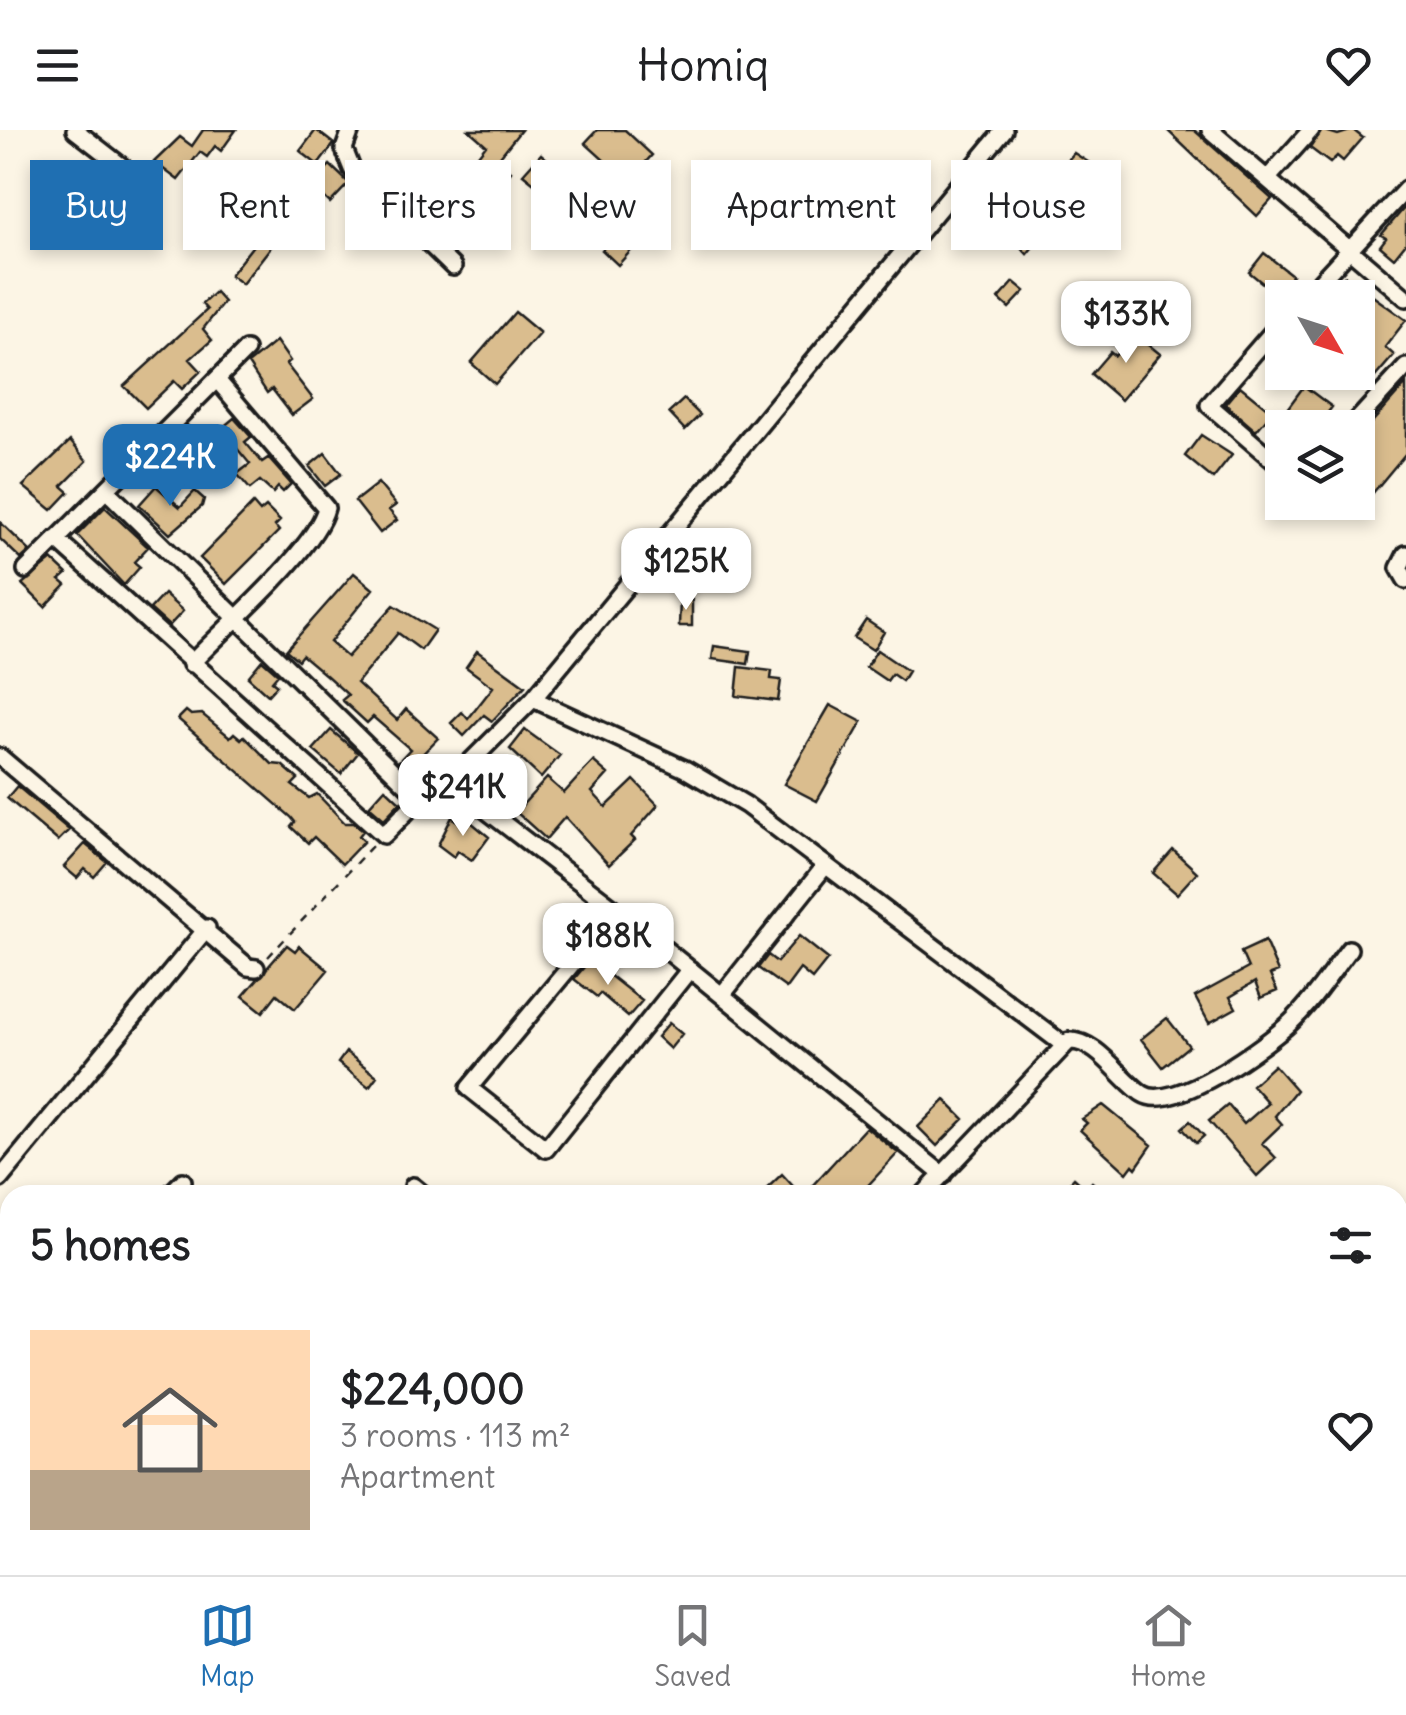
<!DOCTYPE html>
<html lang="en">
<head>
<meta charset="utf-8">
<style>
	body { margin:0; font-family:Delius,sans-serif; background:#f6f6f6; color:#202124; height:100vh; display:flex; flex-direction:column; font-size:38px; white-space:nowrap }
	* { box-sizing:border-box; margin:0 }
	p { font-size:32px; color:#757577 }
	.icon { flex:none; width:55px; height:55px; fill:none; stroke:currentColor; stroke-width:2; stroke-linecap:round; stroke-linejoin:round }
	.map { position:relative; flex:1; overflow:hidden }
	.details { position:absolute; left:0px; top:1055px; width:1408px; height:390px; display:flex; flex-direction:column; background:#fff; border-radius:30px 30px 0 0; box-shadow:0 5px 15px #0003 }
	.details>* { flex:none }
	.banner { position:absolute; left:30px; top:30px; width:1348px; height:90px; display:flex; gap:20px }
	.needle { width:65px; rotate:129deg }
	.buttons { position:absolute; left:1265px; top:150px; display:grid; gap:20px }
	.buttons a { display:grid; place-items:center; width:110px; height:110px; border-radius:0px; background:#fff; box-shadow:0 5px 15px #0003; font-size:50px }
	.price { position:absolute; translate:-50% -85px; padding:0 22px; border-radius:20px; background:#fff; color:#222; font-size:32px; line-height:65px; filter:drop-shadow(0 2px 5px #0008) }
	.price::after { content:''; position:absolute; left:50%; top:60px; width:30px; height:22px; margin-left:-15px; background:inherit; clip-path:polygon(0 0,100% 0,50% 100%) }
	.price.active { background:#1f6fb2; color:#fff }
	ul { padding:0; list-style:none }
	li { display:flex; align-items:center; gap:30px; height:250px; padding:0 30px }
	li+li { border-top:2px solid #e0e0e0 }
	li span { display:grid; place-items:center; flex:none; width:280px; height:200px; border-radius:0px; color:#555 }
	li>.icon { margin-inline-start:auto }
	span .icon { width:120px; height:120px; fill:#fffc; stroke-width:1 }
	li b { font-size:42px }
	h2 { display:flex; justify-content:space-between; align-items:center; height:120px; padding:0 30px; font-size:42px }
	.pill { padding:0 35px; border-radius:0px; background:#fff; box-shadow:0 5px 15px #0003; font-size:35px; line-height:90px }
	.pill.active { background:#1f6fb2; color:#fff }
	header { display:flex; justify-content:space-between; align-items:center; height:130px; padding:0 30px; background:#fff; font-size:45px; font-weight:600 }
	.menu { display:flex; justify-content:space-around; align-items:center; height:140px; border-top:2px solid #e0e0e0; background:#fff; font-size:28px; color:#757577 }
	.menu a { display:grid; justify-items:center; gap:5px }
	.menu .active { color:#1f6fb2 }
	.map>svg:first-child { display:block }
	.building { fill:#dabd8e; stroke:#1c1c1c; stroke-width:2.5 }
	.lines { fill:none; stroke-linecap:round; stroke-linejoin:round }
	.minor-casing { stroke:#1c1c1c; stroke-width:22 }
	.major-casing { stroke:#1c1c1c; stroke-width:28 }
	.path { stroke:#1c1c1c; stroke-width:2.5; stroke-dasharray:8 8; stroke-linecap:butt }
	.minor { stroke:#fcf5e5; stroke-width:15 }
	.major { stroke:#fcf5e5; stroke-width:20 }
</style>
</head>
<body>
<header><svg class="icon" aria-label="menu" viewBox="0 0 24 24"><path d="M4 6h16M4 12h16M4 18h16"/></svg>Homiq<svg class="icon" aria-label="heart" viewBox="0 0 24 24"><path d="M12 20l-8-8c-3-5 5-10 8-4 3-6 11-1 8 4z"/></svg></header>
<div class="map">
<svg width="1406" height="1445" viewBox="0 0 1406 1445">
	<rect width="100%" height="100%" fill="#fcf5e5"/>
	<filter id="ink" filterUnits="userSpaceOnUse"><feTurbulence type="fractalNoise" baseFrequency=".01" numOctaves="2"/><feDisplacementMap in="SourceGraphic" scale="20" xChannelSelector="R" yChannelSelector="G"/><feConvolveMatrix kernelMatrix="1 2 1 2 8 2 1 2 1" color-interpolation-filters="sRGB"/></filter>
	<g filter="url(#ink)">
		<path class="building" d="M203,0H236L221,21L215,16L207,27L200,22L178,50L154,32L180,7L192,16Z
			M316,0L334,14L318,35L300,21Z
			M469,0H521L497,30L511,41L500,55L484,42L476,53L464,43L486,15Z
			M597,0H625L652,25L628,52L585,13Z
			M1167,0H1194L1272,69L1257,86Z
			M1322,0L1338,5L1353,0L1363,8L1343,31L1337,26L1330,33L1310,18Z
			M1074,23L1105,43L1060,98L1042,116L1037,112L1027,124L1008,103L1033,73L1028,70L1040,57L1052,67L1067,49L1058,42Z
			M541,24L555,36L538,56L523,44Z
			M330,35L349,53L330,73L311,55Z
			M1406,76V113L1394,128L1380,116L1386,108L1381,105Z
			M265,100L277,109L242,154L230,145Z
			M620,101L636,115L618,135L602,120Z
			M1264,123L1292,145L1276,164L1249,142Z
			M1345,146L1406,190L1385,217L1394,225L1363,261L1349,249L1358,242V168H1324Z
			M1014,152L1025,161L1009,178L999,169Z
			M215,162L224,172L203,199L212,210L190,229L201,241L182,259L174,251L146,278L124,256L207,180L202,174Z
			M515,182L540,203L495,254L471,233Z
			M1134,203L1160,224L1121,270L1091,244L1110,222L1115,226Z
			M276,211L290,231L286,234L313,269L292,285L272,259L267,263L248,234Z
			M1406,254V323L1367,370L1358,362V308Z
			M1240,256L1272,282L1256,301L1225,274Z
			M1304,256L1332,277L1316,298L1287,279Z
			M684,269L700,285L685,300L669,283Z
			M234,288L251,307L245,312L262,332L268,328L291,354L283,362L278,357L273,363L260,351L250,359L237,344L250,334L235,316L198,352L178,331L167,342L154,328L187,295L204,313Z
			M1201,305L1232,325L1213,349L1185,326Z
			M70,311L87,331L62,356L69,362L52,380L23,356Z
			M325,323L341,344L325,356L309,336Z
			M378,353L396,375L389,380L397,390L380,403L355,371Z
			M156,356L180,377L195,361L204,369L202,376L170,404L139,375Z
			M253,374L260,382L266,377L280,391L275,396L279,401L226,454L200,428Z
			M105,377L148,417L134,432L140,437L124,455L77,405Z
			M0,392L30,421L21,429L0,409Z
			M52,430L67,444L60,450L66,455L45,477L22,454Z
			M354,443L373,459L330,512L347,527L394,475L435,500L421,520L398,503L357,553L397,590L406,579L438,608L408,639L399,631L410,619L373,587L367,593L342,570L348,565L327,546L302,525L298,530L286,520Z
			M164,464L183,481L169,496L150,479Z
			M680,470H692V496H679Z
			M866,490L884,502L873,520L854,508Z
			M714,516L750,521L748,534L712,529Z
			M877,520L908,541L902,551L892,544L887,551L866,537Z
			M477,521L525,556L492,591L484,585L464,606L451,593L462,582L468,589L493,557L466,537Z
			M262,530L278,544L272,551L277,555L268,565L248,547Z
			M739,537L772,541L771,549L781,550L778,571L736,566Z
			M830,575L862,592L817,671L784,654Z
			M186,581L191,585L202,584L230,607L234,603L241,609L244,606L272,634L282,635L298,649L292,655L309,668L317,664L345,693H354L363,701L359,706L364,711L342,734L314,707L308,713L291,697L295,692L291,687L178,589Z
			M331,600L358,623L341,644L313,620Z
			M525,600L560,625L541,648L510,619Z
			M593,631L608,644L592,662L606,677L634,650L658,675L631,706L635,710L609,735L565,687L546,709L516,682L547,648L564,663Z
			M17,656L69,700L58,711L7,668Z
			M385,658L400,672L384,689L369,676Z
			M452,687L460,693L465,687L489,707L472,730L458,721L454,727L438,715Z
			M85,714L107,732L94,747L85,739L77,748L64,737Z
			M1173,720L1197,742L1177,764L1153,743Z
			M799,806L828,829L812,849L800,839L786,858L758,838L768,825L777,832Z
			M1265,811L1278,842L1270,845L1277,861L1261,868L1255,852L1230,867L1236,878L1209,893L1195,867L1248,838L1241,822Z
			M287,815L295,821L299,816L328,840L295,879L277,864L263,882L243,866Z
			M590,830L642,871L628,887L600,863L597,867L574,849Z
			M1167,888L1189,916L1163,937L1141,909Z
			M669,893L682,904L670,919L657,907Z
			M346,922L377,946L369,957L338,933Z
			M1274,935L1296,960L1275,986L1282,994L1262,1013L1276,1028L1257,1046L1209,991L1228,975L1244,994L1268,973L1252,955Z
			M945,970L964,989L937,1016L918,997Z
			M1103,975L1152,1015L1136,1038L1133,1035L1127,1043L1080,1000L1087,993L1082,989Z
			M1190,991L1204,1006L1196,1013L1182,998Z
			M866,997L898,1023L859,1065H821L812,1056Z
			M782,1044L801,1065H760Z
			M1074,1048L1086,1059L1092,1052L1107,1065H1059Z"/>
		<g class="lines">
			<g class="minor-casing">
				<path id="minor" d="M75,0L129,42
					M351,0L344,19L352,39L453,137
					M1210,0L1406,168
					M1268,48L1311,0
					M1305,168L1406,59
					M1282,191L1209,275L1282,338
					M1350,298L1406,237
					M107,361L412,660L440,662L533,569L1004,0
					M56,409L384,705L424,664
					M1406,424L1399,438L1406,450
					M26,440L246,220
					M191,534C223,499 316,419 326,378L218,251
					M533,569L685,639L746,675L1064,915
					M0,627L248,837L256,838
					M452,654L628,789L943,1045
					M617,780L469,958L546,1019L690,839
					M722,865L825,736
					M0,1049L207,798
					M413,1056L424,1065
					M169,1065L183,1051
					M923,1065L1069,911C1097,909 1121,950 1143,964C1173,983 1267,915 1291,892C1313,871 1330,844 1349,819
					M1398,1136L1406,1126
					M0,1246L10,1234
					M0,1339L10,1328
					M1282,1435L1292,1445
					M548,1445L558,1435
					M768,1445L777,1435
					M1147,1445L1156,1435"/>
			</g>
			<g class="major-casing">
				<path id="major" d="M0,1400L10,1402
					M68,1435L80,1445"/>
			</g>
			<path class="path" d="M268,827L372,716"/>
			<use href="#minor" class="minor"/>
			<use href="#major" class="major"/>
		</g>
	</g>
</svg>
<div class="buttons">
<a><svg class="needle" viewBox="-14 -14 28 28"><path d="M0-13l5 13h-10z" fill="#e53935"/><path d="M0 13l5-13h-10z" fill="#757577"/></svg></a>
<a><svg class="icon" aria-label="layers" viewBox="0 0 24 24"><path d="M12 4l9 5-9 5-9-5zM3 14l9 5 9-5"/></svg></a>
</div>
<b class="price" style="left:1126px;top:236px">$133K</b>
<b class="price active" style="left:170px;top:379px">$224K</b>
<b class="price" style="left:686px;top:483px">$125K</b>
<b class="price" style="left:463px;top:709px">$241K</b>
<b class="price" style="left:608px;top:858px">$188K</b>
<div class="banner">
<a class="pill active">Buy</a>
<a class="pill">Rent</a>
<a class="pill">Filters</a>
<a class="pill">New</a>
<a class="pill">Apartment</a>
<a class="pill">House</a>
</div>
<section class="details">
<h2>5 homes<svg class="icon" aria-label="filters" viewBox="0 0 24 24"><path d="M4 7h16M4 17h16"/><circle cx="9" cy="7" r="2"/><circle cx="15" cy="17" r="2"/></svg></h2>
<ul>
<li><span style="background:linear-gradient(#ffd9b3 70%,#b9a48a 0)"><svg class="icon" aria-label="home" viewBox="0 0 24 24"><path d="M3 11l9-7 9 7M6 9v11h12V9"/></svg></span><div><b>$224,000</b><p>3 rooms · 113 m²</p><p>Apartment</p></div><svg class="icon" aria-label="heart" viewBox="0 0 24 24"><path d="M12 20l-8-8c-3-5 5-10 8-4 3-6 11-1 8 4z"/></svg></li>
</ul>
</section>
</div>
<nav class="menu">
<a class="active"><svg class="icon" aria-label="map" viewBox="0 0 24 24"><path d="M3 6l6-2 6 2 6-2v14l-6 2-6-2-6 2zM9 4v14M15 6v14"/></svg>Map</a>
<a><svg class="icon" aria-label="saved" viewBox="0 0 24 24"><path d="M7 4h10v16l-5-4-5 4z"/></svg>Saved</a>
<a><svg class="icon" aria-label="home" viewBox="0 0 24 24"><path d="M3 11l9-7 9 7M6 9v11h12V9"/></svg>Home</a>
</nav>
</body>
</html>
